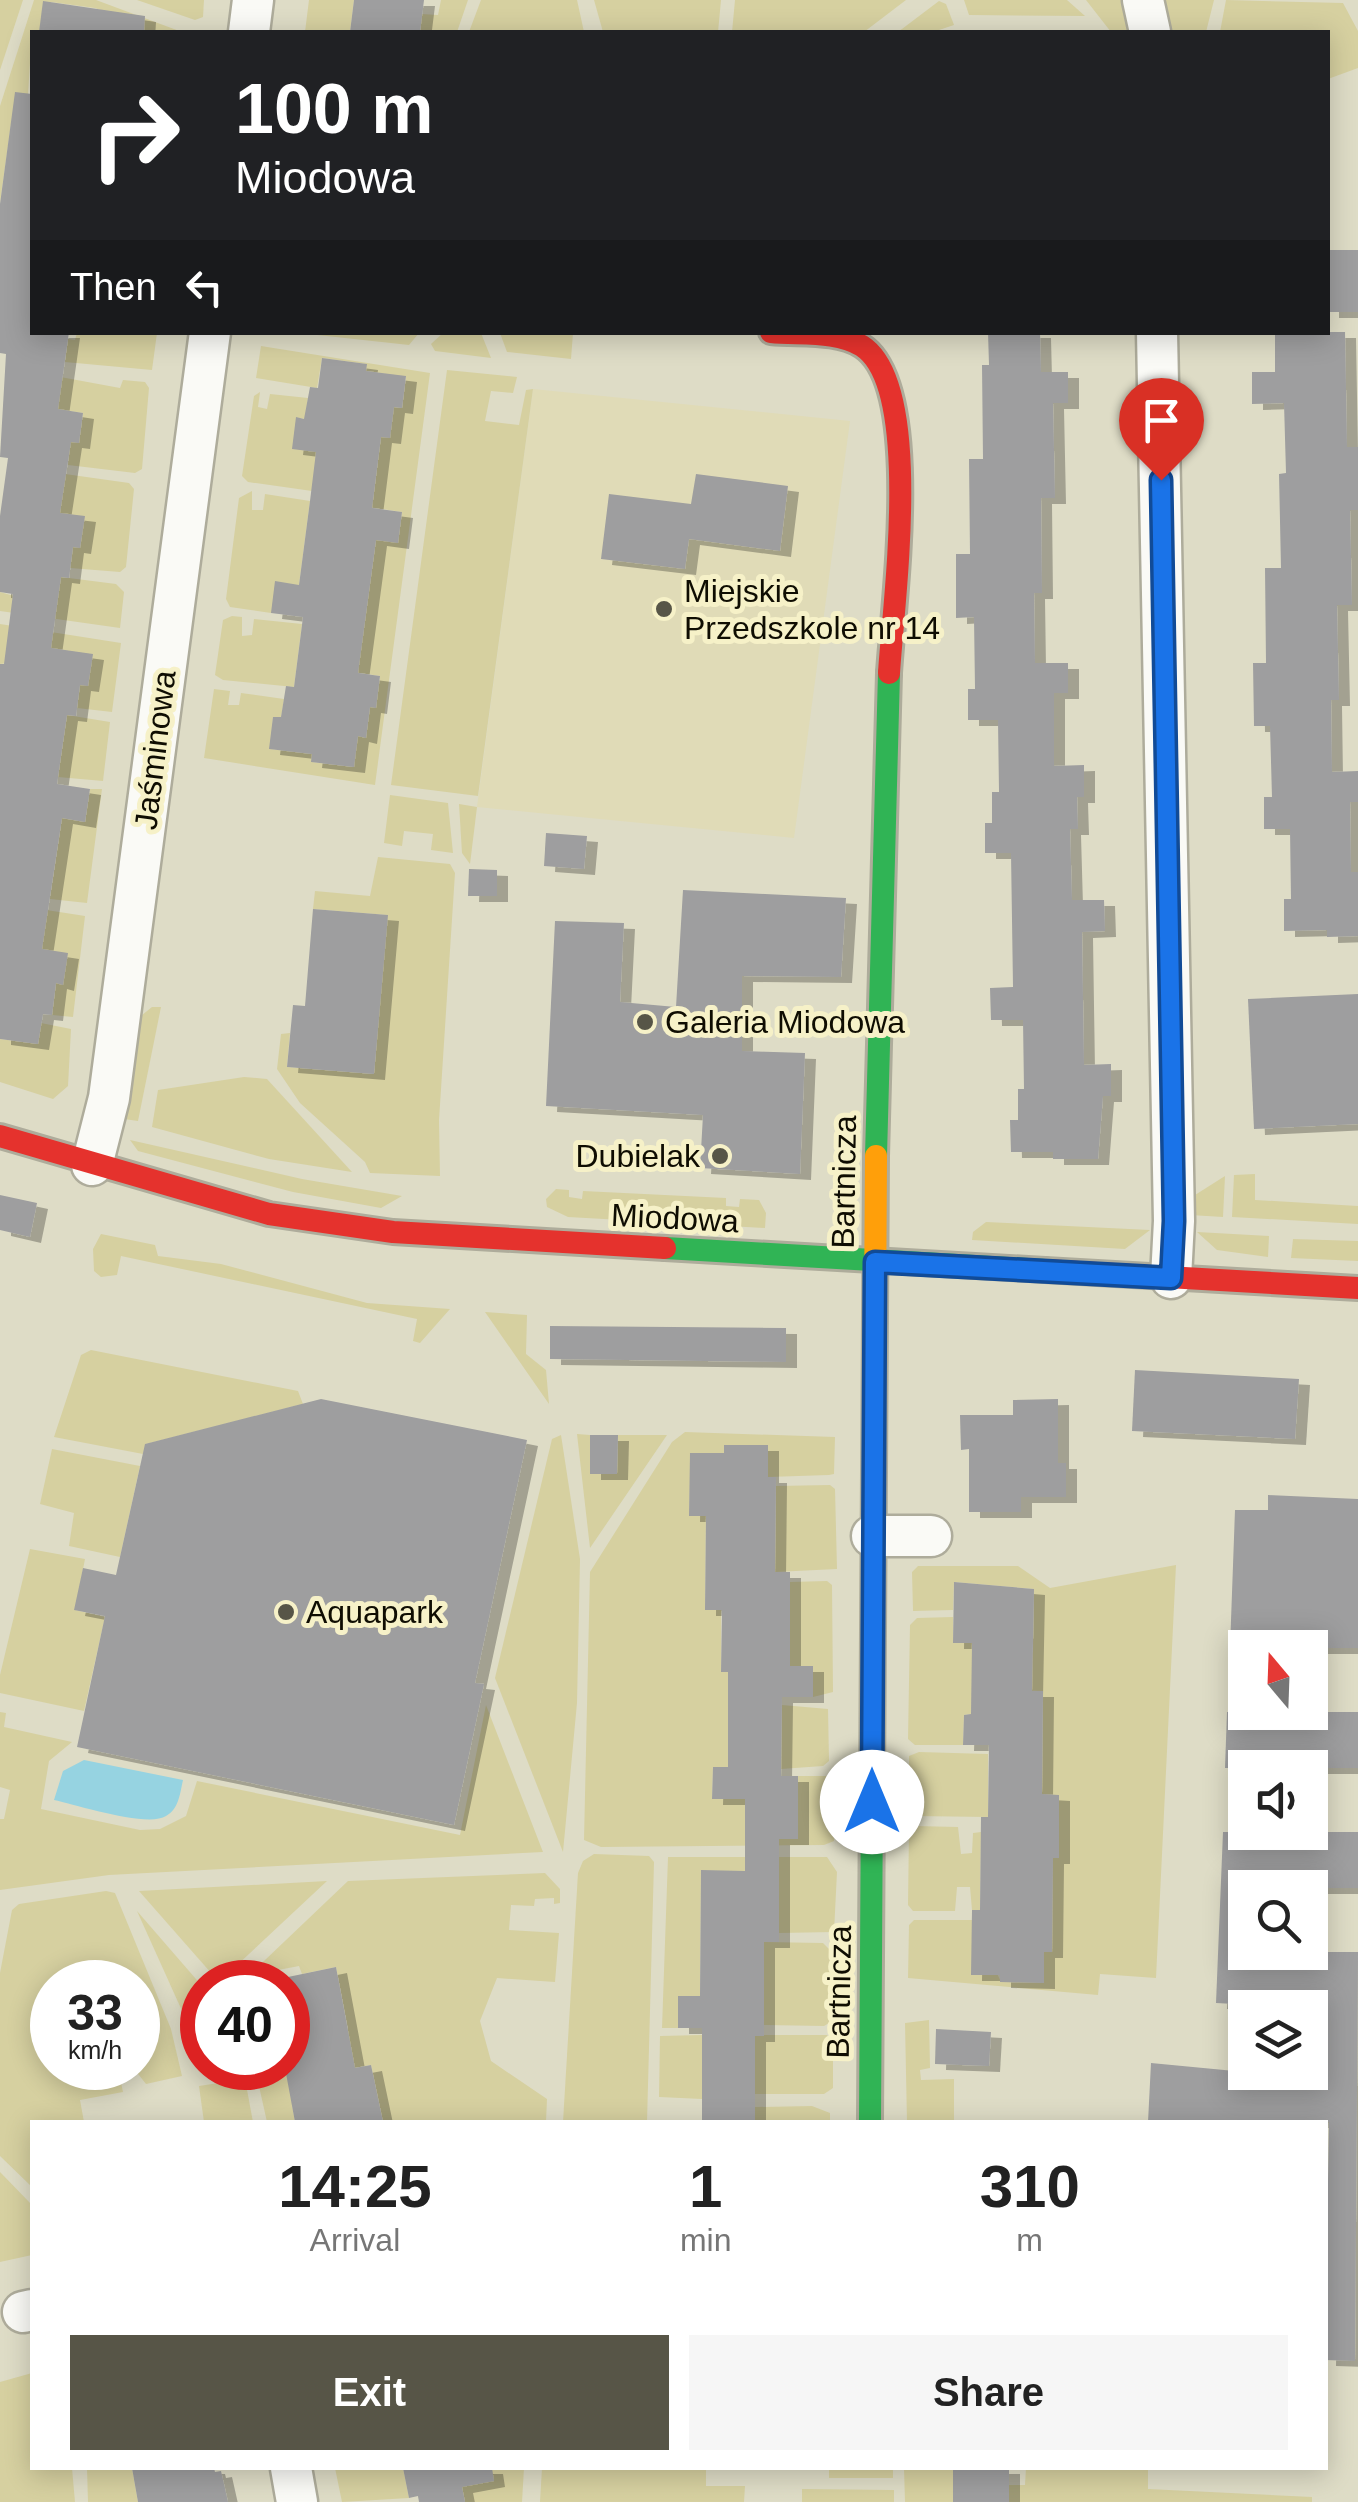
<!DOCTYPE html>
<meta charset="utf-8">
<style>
:root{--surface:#fff;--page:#f6f6f6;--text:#222;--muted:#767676;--accent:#575547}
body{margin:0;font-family:Helvetica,sans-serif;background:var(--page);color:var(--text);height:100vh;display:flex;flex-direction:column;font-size:38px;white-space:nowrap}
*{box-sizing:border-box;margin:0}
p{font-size:32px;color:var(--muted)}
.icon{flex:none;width:55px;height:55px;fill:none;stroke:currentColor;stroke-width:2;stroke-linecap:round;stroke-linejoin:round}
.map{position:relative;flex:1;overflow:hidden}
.details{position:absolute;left:30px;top:2120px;width:1298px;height:350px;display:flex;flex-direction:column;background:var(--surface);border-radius:0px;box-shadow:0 5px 25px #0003}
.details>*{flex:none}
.top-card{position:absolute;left:30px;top:30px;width:1300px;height:305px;border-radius:0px;box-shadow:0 5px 25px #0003;background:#202124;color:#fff;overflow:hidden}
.needle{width:65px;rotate:341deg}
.fabs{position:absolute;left:1228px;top:1630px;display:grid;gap:20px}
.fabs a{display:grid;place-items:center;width:100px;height:100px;border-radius:0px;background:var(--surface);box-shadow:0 5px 25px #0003;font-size:50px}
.speed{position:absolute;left:30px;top:1960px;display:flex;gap:20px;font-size:50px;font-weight:700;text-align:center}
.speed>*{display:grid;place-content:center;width:130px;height:130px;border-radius:50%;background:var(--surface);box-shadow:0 5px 25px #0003;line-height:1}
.speed small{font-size:25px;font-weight:400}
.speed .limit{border:15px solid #d22;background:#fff;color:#111}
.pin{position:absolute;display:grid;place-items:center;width:85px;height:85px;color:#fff;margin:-102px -42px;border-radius:50% 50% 50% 0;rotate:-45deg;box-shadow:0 0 10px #0007}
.pin .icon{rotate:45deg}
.me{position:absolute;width:110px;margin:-55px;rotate:0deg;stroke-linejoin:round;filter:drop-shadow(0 0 8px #0008)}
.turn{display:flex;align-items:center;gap:35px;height:210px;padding:0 40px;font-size:45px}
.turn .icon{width:130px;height:130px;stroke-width:2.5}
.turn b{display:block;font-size:70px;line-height:85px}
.then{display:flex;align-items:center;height:95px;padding:0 40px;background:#0003;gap:20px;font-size:38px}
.eta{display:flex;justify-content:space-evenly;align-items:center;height:170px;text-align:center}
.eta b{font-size:60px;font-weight:600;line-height:70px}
.cta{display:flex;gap:20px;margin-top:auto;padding:20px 40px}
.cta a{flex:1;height:115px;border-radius:0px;background:var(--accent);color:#fff;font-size:40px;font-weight:600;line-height:115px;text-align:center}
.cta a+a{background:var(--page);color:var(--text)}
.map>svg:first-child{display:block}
.built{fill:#e0dbb7}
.green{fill:#d6d0a0;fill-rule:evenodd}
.water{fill:#96d3e1}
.building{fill:#9e9e9f;filter:url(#shadow)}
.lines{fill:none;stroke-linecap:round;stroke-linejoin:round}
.street-casing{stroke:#aeac9b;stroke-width:45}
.fast-casing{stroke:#aeac9b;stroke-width:28}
.slow-casing{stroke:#aeac9b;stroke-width:28}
.jam-casing{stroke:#aeac9b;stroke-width:28}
.street{stroke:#fafaf6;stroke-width:40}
.fast{stroke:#30b455;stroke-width:22}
.slow{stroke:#ff9f0a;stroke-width:22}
.jam{stroke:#e5322d;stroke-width:22}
.route-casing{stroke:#114b97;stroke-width:25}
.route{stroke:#1a73e8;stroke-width:18}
.poi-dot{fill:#575547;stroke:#f6f1c8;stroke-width:4}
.labels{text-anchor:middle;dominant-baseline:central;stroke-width:10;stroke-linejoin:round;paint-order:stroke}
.poi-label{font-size:32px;fill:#0f0d02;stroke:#f6f1c8;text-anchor:start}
.street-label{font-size:32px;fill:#0f0d02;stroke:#f6f1c8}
</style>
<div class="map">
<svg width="1358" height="2502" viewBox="0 0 1358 2502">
<defs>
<filter id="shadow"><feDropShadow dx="11" dy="6" stdDeviation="0" flood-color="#0004"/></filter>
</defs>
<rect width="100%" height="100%" fill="#dedcc6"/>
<polygon class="built" points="533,389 850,421 794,838 477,807"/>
<g class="green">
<polygon points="0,0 23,0 0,70"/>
<polygon points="34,0 96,0 182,32 134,32 136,22 95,8 51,2 47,32 32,32 26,126 11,124 0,203 0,106"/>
<polygon points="137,0 204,0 203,17 195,20"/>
<polygon points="309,0 354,0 350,32 305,32"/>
<polygon points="441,0 468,0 457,32 420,32 422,14 438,15"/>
<polygon points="481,0 577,0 584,32 469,32"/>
<polygon points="594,0 721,0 718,32 603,32"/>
<polygon points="735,0 906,0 864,32 732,32"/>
<polygon points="964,0 1067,0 1085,16 969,15"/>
<polygon points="1086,0 1124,0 1133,32 1111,32"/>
<polygon points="1160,0 1214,0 1206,32 1165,32"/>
<polygon points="1226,0 1343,3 1358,31 1358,68 1328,79 1328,32 1220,32"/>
<polygon points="939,1 946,4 954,25 933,32 898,32"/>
<polygon points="77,333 157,333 152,370 65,362 68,339 75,340"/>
<polygon points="419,333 409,345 299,333 419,332"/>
<polygon points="443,333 481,333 491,358 435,351 431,344"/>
<polygon points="500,333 573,333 571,359 507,352"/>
<polygon points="261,346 430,373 375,785 204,758 214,689 230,691 228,705 239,705 241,693 284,699 281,718 273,717 271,749 312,754 312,762 353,767 358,736 366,737 370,707 376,707 380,676 341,670 363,634 376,540 398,542 402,512 362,506 373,500 381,437 394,407 402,408 406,377 366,371 366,364 322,358 317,388 256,378"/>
<polygon points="447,370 517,377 513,393 491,391 485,421 519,425 526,390 533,389 478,796 391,785"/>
<polygon points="55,376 120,388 123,380 145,382 149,388 142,469 135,473 68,465 70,442 79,442 83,413 41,407"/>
<polygon points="260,392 258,407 267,409 270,394 308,398 305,419 297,418 335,454 319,492 248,482 242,476 254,396"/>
<polygon points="58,473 129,483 134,489 126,567 120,572 70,568 73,547 80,547 84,517 44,511"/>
<polygon points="252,491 252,510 263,510 265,494 310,501 299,585 271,613 230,607 226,599 239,498"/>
<polygon points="61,577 116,584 124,592 120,628 0,611 0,592 56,608"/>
<polygon points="232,616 242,617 242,636 252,635 254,619 302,624 294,687 223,680 215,675 223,620"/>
<polygon points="0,624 121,643 112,712 77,708 80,685 88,685 92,654 0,664"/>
<polygon points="67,715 110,722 103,781 58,777"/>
<polygon points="90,789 102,789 87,903 50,899 62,818 85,822"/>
<polygon points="390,795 448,803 453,853 431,850 433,834 404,831 402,846 384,843"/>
<polygon points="459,804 477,807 470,864 462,853"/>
<polygon points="378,857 450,864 455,873 439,1120 440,1176 370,1173 365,1162 300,1103 277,1069 281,1034 290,1033 287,1067 374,1074 387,915 313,909 315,891 370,896"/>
<polygon points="40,909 85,916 73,1017 52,1015 56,983 62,984 26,947"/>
<polygon points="152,1007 161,1007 138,1121 124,1119 136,1020"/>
<polygon points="41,1023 71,1029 68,1086 53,1099 0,1082 0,1039 38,1044"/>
<polygon points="244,1077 267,1079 352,1172 269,1159 152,1127 158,1090"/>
<polygon points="130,1140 302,1179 402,1196 381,1208 293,1192 138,1151"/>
<polygon points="1255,1174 1255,1200 1358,1206 1358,1224 1232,1217 1234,1175"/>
<polygon points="1225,1176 1223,1217 1190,1215 1195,1195"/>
<polygon points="556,1189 569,1190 569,1197 582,1199 583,1191 726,1198 726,1206 739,1207 740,1199 759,1200 766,1213 765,1228 568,1217 547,1207 546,1199"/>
<polygon points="986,1222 1150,1230 1125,1249 972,1240 973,1232"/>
<polygon points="1197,1232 1269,1236 1268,1257 1217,1250"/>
<polygon points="101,1234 155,1245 158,1256 221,1264 367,1303 450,1309 420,1343 413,1341 417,1319 121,1256 117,1275 101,1277 94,1271 93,1249"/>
<polygon points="1293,1239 1358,1241 1358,1261 1291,1258"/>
<polygon points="485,1312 527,1315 526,1354 546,1370 549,1404"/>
<polygon points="91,1350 298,1391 303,1404 146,1444 143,1454 54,1437 81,1355"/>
<polygon points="685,1432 835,1437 834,1474 829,1475 768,1477 768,1445 725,1445 724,1453 691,1453 689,1515 706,1516 705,1610 721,1610 721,1671 728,1672 728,1767 713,1767 712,1798 755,1799 798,1838 798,1776 831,1776 834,1841 824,1845 601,1847 584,1840 590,1572 672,1442"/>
<polygon points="577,1434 590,1435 591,1474 617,1474 618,1435 667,1435 590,1548"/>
<polygon points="561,1435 580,1559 577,1703 563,1852 495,1678 552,1439"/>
<polygon points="52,1449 140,1466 120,1557 69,1546 74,1513 40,1504"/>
<polygon points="830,1485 835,1489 837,1569 775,1572 776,1486"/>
<polygon points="30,1549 85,1559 75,1610 105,1617 84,1711 0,1693 0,1675"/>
<polygon points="1176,1565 1156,1978 1100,1974 1098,1995 908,1978 909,1925 914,1920 972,1920 1001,1982 1043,1982 1033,1794 1042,1785 1043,1691 1016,1690 1033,1651 1034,1589 954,1582 953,1610 913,1611 912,1572 918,1566 1018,1566 1050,1588"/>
<polygon points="827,1581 832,1585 833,1692 813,1697 813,1667 790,1666 790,1582"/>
<polygon points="953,1617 953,1643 980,1643 971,1714 964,1715 963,1745 915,1745 908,1739 910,1625 917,1618"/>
<polygon points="486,1705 543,1852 109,1875 0,1890 0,1819 4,1819 10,1790 0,1787 0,1712 6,1713 4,1727 72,1742 49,1761 41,1809 140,1830 160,1829 186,1816 197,1781 460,1835"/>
<polygon points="782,1705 828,1709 829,1761 823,1766 781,1769"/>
<polygon points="919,1752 988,1754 988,1817 913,1816 909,1811 909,1756"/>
<polygon points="915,1826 958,1827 961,1854 972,1853 973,1833 981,1832 980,1910 972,1910 970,1887 957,1887 955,1911 913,1911 908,1905 909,1830"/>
<polygon points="594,1854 649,1856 654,1862 647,2122 563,2122 578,1873 583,1861"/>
<polygon points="668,1857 827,1857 837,1872 834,1932 779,1933 744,1871 701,1871 700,1996 678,1996 678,2028 662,2028"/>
<polygon points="545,1873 560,1889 560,1903 554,1904 554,1898 535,1899 534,1906 511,1905 509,1930 559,1933 555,1982 497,1978 480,2021 491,2061 547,2099 546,2122 383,2122 371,2065 337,2071 348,2028 336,1967 302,1974 299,1966 257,1974 258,1982 242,1982 348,1881"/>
<polygon points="327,1881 219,1982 139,1891"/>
<path d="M 106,1891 L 115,1893 L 171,2029 L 182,2076 L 146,2084 L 135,2070 L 119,2073 L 123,2092 L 80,2100 L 84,2122 L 32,2122 L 32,2187 L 0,2156 L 0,1973 L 12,1910 L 19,1904 ZM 138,1982 L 138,2068 L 52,2068 L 52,1982 Z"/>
<polygon points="137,1911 202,1986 202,1997 183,2013"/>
<polygon points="764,1942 823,1943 833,1953 834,2020 824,2026 764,2025"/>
<polygon points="929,2020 930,2068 920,2070 921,2080 954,2079 954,2122 907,2122 905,2023"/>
<polygon points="702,2035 702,2099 659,2097 660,2036"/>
<polygon points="755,2035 827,2035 833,2044 833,2088 824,2094 755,2094"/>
<polygon points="255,2068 288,2068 300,2103 292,2105 295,2122 267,2122"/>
<polygon points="245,2079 253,2122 204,2122 199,2086"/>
<polygon points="812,2106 830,2113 830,2122 755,2122 755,2107"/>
<polygon points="0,2172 32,2205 32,2255 0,2262"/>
<polygon points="32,2373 32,2468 72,2468 75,2502 0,2502 0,2382"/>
<polygon points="87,2468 132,2468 138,2502 88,2502"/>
<polygon points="335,2468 403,2468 409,2498 342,2502"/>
<polygon points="458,2468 524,2468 522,2502 465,2502"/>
<polygon points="542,2468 706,2468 706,2486 745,2486 744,2502 540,2502"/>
<rect x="829" y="2468" width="64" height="10"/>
<polygon points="904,2468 953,2468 953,2502 905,2502"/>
<polygon points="1026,2468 1148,2468 1148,2489 1312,2497 1312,2502 1009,2502 1009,2485 1025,2485"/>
<polygon points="802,2489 894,2490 894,2502 802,2502"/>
</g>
<path class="water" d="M 84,1760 L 183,1780 C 180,1793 179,1809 166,1816 C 148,1828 77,1805 54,1800 L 63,1771 Z"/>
<g class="building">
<polygon points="354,0 424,0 420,32 350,32"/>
<polygon points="43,1 145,16 144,32 39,32"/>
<polygon points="15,92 32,94 32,332 69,332 58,409 83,413 79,443 71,442 60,513 85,516 80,548 73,547 69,578 61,577 51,648 93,654 88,686 80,685 76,716 67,715 57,784 90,789 85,822 62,818 42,949 68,953 63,985 56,983 52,1015 43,1014 38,1044 0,1039 0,664 4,664 13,594 0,592 0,516 8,458 0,457 6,354 0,353 0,204"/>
<rect x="1328" y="250" width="30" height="62"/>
<polygon points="988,332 1040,332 1041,372 1068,372 1068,403 1053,403 1055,498 1041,498 1042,593 1034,593 1035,663 1068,663 1068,693 1054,693 1054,766 1084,765 1084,797 1077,797 1078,829 1070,829 1072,900 1104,900 1105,931 1082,932 1084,1065 1111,1064 1111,1096 1103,1096 1098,1159 1053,1159 1053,1152 1011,1152 1010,1120 1018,1120 1018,1089 1024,1089 1023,1020 991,1020 990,988 1013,987 1011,853 985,853 985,823 992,823 992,792 999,792 998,720 968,720 968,689 975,689 974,617 956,618 956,554 970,554 969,459 983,459 982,365 989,365"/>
<polygon points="1275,332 1345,332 1347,447 1358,447 1358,510 1350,510 1352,605 1337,605 1339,700 1331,700 1332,772 1358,771 1358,802 1350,802 1351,872 1358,872 1358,936 1327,937 1327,930 1284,931 1284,899 1291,899 1290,829 1264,829 1264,797 1272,797 1270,726 1254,726 1253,663 1266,663 1265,568 1281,568 1279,474 1286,473 1284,403 1252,404 1252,372 1275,372"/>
<polygon points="322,358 367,364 366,371 406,376 402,408 394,407 390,438 381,437 372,508 402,512 398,543 376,540 358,673 380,676 376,708 370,707 366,738 358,736 354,767 311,762 312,754 269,749 273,717 281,717 286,686 294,687 303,617 271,613 275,581 299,585 310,501 316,452 292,449 296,417 304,419 310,387 318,388"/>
<polygon points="696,474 788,486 780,551 689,539 685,569 601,559 609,494 691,504"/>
<polygon points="546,833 587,836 584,869 544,866"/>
<polygon points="469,869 497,870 497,896 468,896"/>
<polygon points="683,890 846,898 841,977 742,976 742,1051 805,1053 800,1174 700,1168 703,1115 546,1106 555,921 624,923 620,1002 676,1007"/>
<polygon points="313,909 388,915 374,1074 287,1067 293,1005 305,1006"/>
<polygon points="1358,994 1358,1124 1254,1129 1248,999"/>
<polygon points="0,1195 37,1203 30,1237 0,1230"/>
<polygon points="550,1326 786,1328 786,1362 550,1359"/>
<polygon points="1135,1370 1299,1379 1295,1439 1132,1431"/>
<polygon points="321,1399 527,1440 475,1683 484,1684 454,1825 77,1747 105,1616 74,1610 83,1568 116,1575 145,1444"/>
<polygon points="1058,1399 1058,1463 1066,1463 1066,1497 1021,1497 1021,1512 969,1512 969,1449 961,1450 960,1415 1013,1415 1013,1400"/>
<polygon points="590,1435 618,1435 617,1474 590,1474"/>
<polygon points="724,1445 768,1445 768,1477 776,1477 775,1572 790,1572 790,1666 813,1666 813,1697 782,1697 781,1776 798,1776 798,1839 779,1839 779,1942 764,1942 764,2036 755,2036 755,2122 702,2122 702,2028 678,2028 678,1996 700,1996 701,1870 745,1871 745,1799 712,1799 713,1767 728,1767 728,1672 721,1672 722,1610 705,1610 706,1516 689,1516 690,1453 724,1453"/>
<polygon points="1268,1495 1358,1499 1358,1648 1230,1648 1235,1510 1268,1510"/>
<polygon points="954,1582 1034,1589 1032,1691 1043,1691 1042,1794 1059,1795 1059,1858 1053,1858 1052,1952 1044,1952 1044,1983 1000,1982 1000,1975 971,1975 972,1910 980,1910 981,1817 988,1817 989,1745 963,1745 964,1715 971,1714 972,1643 953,1643"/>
<polygon points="1227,1712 1358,1712 1358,1768 1225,1768"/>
<polygon points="1223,1832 1358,1832 1358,1888 1245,1888 1245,1952 1358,1952 1355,2361 1325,2360 1329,2122 1148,2122 1151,2063 1245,2072 1310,2072 1310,2008 1216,2003"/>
<polygon points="336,1967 355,2068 371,2065 383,2122 295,2122 285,2068 288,1977"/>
<polygon points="936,2029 991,2032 989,2066 935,2064"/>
<polygon points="132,2468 214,2468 215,2472 221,2471 228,2502 138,2502"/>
<polygon points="403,2468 492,2468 494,2481 462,2487 465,2502 419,2502 418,2496 409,2498"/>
<rect x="953" y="2468" width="56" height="34"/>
</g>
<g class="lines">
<g class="street-casing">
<g id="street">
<polyline points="1143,0 1150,32"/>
<polyline points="249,32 253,0"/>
<polyline points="1157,332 1174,1221 1171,1278"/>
<polyline points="92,1165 109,1098 210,332"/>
<polyline points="872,1536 931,1536"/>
<polyline points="23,2312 32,2310"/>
<polyline points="291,2468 297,2502"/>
</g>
</g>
<g class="fast-casing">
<g id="fast">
<polyline points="876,1156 889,673"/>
<polyline points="665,1248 1045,1270"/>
<polyline points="870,2122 872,1790"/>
</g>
</g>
<g class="slow-casing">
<polyline id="slow" points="872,1790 876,1156"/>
</g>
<g class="jam-casing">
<g id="jam">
<path d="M 771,332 C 799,335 837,330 862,346 C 924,386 893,604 889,673"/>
<polyline points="0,1136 269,1214 393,1232 665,1248"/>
<polyline points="1045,1270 1358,1288"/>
</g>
</g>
<use href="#street" class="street"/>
<use href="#fast" class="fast"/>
<use href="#slow" class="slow"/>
<use href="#jam" class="jam"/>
</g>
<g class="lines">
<g class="route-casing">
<polyline id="route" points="872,1802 875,1262 1171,1278 1174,1221 1161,480"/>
</g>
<use href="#route" class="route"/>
</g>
<g class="poi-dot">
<circle cx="664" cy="609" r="10"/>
<circle cx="645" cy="1022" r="10"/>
<circle cx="720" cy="1156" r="10"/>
<circle cx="286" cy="1612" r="10"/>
</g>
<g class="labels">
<g class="poi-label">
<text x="684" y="591">Miejskie<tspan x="684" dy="37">Przedszkole nr 14</tspan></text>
<text x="665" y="1022">Galeria Miodowa</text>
<text x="700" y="1156" text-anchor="end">Dubielak</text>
<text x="306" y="1612">Aquapark</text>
</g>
<g class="street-label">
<text transform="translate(155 750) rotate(-83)">Jaśminowa</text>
<text transform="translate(844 1182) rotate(-89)">Bartnicza</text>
<text transform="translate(675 1218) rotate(3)">Miodowa</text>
<text transform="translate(839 1992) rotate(-89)">Bartnicza</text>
</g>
</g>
</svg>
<div class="fabs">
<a><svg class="needle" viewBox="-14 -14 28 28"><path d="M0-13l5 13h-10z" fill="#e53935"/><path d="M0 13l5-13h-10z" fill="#767676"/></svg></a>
<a><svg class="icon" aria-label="sound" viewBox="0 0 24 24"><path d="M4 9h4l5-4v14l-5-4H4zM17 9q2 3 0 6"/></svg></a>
<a><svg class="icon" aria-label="search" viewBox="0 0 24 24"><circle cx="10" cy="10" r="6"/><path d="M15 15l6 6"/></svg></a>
<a><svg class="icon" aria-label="layers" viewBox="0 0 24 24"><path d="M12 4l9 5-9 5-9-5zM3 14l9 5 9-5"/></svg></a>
</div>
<div class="speed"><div>33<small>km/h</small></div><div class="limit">40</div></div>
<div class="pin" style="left:1161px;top:480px;background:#d93025"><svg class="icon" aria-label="arrive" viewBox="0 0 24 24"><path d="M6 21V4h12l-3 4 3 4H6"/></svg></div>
<svg class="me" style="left:872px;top:1802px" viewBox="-20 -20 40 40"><circle r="19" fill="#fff"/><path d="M0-13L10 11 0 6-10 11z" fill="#1a73e8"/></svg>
<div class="top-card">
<div class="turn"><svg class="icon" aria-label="right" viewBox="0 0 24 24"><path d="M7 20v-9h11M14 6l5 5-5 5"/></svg><div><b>100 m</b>Miodowa</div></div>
<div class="then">Then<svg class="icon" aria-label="left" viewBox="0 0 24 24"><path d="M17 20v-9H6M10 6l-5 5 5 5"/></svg></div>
</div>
<section class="details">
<div class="eta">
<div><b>14:25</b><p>Arrival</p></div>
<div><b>1</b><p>min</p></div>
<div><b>310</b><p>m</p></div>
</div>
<div class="cta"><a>Exit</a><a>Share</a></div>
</section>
</div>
